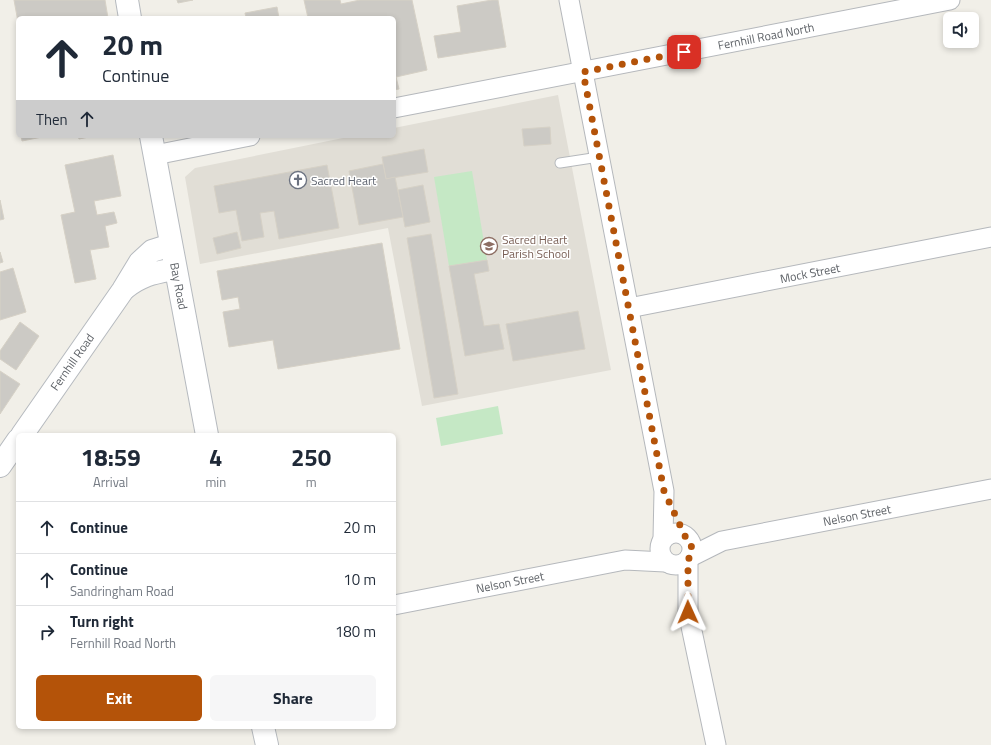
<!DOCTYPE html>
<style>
:root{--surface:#fff;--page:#f6f6f7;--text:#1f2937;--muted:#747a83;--line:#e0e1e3;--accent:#b45309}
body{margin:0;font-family:"Titillium Web",sans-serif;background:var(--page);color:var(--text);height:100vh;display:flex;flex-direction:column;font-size:15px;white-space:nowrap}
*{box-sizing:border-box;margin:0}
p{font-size:13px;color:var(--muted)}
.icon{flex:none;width:22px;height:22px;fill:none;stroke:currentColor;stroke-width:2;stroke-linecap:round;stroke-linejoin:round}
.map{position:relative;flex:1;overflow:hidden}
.side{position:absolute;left:16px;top:433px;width:380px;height:296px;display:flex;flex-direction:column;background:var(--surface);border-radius:6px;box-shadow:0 2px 6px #0003}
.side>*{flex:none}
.guide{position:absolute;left:16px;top:16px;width:380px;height:122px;border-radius:6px;box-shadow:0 2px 6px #0003;background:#fff;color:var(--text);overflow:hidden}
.buttons{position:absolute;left:943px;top:12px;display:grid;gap:8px}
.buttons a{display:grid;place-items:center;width:36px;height:36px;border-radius:6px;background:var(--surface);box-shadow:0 2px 6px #0003;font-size:20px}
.pin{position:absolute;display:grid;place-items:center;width:34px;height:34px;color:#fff;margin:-17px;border-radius:8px;box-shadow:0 2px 6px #0006}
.me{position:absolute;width:44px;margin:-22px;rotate:359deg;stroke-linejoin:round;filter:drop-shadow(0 0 3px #0008)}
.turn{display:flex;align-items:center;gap:14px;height:84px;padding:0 20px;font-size:18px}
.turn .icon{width:52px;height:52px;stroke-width:2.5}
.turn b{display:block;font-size:28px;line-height:34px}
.then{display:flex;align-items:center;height:38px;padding:0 20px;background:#0003;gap:8px;font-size:15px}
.eta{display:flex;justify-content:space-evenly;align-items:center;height:68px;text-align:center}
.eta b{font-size:24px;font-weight:700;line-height:28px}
.button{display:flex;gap:8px;margin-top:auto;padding:8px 20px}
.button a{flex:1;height:46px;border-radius:6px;background:var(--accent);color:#fff;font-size:16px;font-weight:700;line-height:46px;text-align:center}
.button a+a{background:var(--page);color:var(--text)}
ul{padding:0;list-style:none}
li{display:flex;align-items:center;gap:12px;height:52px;padding:0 20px;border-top:1px solid var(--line)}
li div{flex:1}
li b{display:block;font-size:15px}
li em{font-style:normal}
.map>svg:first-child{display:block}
.education{fill:#e1ded6}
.green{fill:#c5e8c5}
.building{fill:#cccac5;stroke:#d6d1c6}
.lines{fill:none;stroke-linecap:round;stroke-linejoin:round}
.lane-casing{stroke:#b5b8bc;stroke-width:11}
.street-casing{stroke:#b5b8bc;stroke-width:21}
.secondary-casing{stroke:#b6babf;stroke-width:24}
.lane{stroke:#fff;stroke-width:9}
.street{stroke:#fff;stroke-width:19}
.secondary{stroke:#fff;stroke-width:22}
.route{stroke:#b45309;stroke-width:7;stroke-dasharray:0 12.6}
.labels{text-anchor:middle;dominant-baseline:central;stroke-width:3;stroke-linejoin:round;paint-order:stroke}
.street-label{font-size:12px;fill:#5f6368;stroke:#fff}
.worship-label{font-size:12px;fill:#5b616d;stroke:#fff;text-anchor:start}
.education-label{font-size:12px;fill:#785e54;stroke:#fff;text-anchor:start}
</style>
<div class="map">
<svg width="991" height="745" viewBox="0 0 991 745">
<rect width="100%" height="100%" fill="#f1efe8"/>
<polygon class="education" points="558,95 611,370 422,406 388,228 200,264 185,177 195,168 353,136 394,136 394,128"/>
<g class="green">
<polygon points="472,171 487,260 449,266 434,177"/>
<polygon points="498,406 503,434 441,446 436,418"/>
</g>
<g class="building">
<polygon points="14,0 105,0 108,18 18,18 18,22"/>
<polygon points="177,0 193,0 178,3"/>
<polygon points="304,0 340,0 341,4 360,0 412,0 427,70 396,77 399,89 394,90 394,18 308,18"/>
<polygon points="492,0 498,0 506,47 438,58 434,36 461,32 457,6"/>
<polygon points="277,7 279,18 246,18 245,13"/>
<polygon points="550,127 551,144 524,146 522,129"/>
<polygon points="21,136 47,136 22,141"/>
<polygon points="78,136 94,136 79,139"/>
<polygon points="424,149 428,172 386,179 382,157"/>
<polygon points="113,155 121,196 94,201 97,215 114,212 117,223 105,226 109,247 90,250 96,279 75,283 61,215 75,212 65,165"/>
<polygon points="383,164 386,179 395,177 403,217 359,225 349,171"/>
<polygon points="327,165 339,228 279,239 274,211 260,213 264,237 242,241 236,210 219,213 214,186"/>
<polygon points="423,185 430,222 405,227 398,190"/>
<polygon points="0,200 4,219 0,220"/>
<polygon points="237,232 241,248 217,254 213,238"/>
<polygon points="431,234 458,394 434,398 407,238"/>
<polygon points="382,243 400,349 278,369 273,340 229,347 223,312 240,309 238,297 222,300 217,271"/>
<polygon points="0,252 3,262 0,263"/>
<polygon points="487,260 489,271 474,274 484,326 499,324 504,349 465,356 449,266"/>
<polygon points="13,268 26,312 0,320 0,272"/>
<polygon points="578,311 585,349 513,361 506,324"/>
<polygon points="20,322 39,336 16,370 0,359 0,351"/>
<polygon points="0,371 20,384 0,414"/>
</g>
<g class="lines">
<g class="lane-casing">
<polyline id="lane" points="560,163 599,157"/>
</g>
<g class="street-casing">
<g id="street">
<polyline points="569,0 664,491 663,539"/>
<polyline points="394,108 950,0"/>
<polyline points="155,155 250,136"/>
<polyline points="629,308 991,237"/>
<circle cx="676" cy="549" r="16"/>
<polyline points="690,557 722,541 991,489"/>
<polyline points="688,560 688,612 716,745"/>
<polyline points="394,605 625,560 665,562"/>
</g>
</g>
<g class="secondary-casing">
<g id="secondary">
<polyline points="127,0 130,18"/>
<polyline points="151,136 207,435"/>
<path d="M 125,288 C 143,274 154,273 175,269"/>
<polyline points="22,435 123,290 140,262 152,251 171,245"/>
<polyline points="0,466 18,440"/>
<polyline points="263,727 267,745"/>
</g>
</g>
<use href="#lane" class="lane"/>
<use href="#street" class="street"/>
<use href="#secondary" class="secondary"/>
</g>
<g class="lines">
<polyline class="route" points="684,52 583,72 664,491 685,536 691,543 692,553 688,560 688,612"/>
</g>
<defs>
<g id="church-ring" transform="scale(0.9)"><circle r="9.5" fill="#fff" stroke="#6b7280" stroke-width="1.5"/><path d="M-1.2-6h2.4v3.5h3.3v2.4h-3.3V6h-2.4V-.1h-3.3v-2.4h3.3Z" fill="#6b7280"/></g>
<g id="school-ring" transform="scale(0.9)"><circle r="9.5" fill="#fff" stroke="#8d6e63" stroke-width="1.5"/><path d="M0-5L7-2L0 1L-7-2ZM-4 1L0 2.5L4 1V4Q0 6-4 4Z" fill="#8d6e63"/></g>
</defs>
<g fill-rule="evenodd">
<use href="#church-ring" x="298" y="180"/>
<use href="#school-ring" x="489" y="246"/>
</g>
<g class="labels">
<g class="street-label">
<text transform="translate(766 36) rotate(-11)">Fernhill Road North</text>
<text transform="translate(810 273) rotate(-11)">Mock Street</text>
<text transform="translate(179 286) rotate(79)">Bay Road</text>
<text transform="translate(72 362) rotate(-55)">Fernhill Road</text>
<text transform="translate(857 515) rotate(-11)">Nelson Street</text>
<text transform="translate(510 582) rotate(-11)">Nelson Street</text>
</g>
<g class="worship-label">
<text x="311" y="180">Sacred Heart</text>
</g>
<g class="education-label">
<text x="502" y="239">Sacred Heart<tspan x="502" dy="14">Parish School</tspan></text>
</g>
</g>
</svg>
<div class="buttons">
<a><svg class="icon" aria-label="sound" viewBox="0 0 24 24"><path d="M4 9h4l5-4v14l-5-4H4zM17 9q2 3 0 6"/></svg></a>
</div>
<div class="pin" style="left:684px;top:52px;background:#d93025"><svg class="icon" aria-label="arrive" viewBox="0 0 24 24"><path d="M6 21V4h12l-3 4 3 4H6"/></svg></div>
<svg class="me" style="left:688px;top:612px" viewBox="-20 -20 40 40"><path d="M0-17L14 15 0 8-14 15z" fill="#b45309" stroke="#fff" stroke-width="4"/></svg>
<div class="guide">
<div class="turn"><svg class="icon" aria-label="ahead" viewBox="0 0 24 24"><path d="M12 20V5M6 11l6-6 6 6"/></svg><div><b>20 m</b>Continue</div></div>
<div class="then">Then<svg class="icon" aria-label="ahead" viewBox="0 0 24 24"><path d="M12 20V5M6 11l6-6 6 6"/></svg></div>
</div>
<section class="side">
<div class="eta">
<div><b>18:59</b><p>Arrival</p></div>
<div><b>4</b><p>min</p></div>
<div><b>250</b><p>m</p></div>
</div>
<ul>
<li><svg class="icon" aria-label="ahead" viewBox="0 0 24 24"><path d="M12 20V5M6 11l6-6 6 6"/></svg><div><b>Continue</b></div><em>20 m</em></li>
<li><svg class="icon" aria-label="ahead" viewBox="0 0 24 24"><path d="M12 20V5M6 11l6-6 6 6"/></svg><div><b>Continue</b><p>Sandringham Road</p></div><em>10 m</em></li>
<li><svg class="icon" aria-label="right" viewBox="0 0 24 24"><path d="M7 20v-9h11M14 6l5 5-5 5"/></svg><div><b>Turn right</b><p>Fernhill Road North</p></div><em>180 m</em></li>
</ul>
<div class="button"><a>Exit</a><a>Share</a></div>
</section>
</div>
